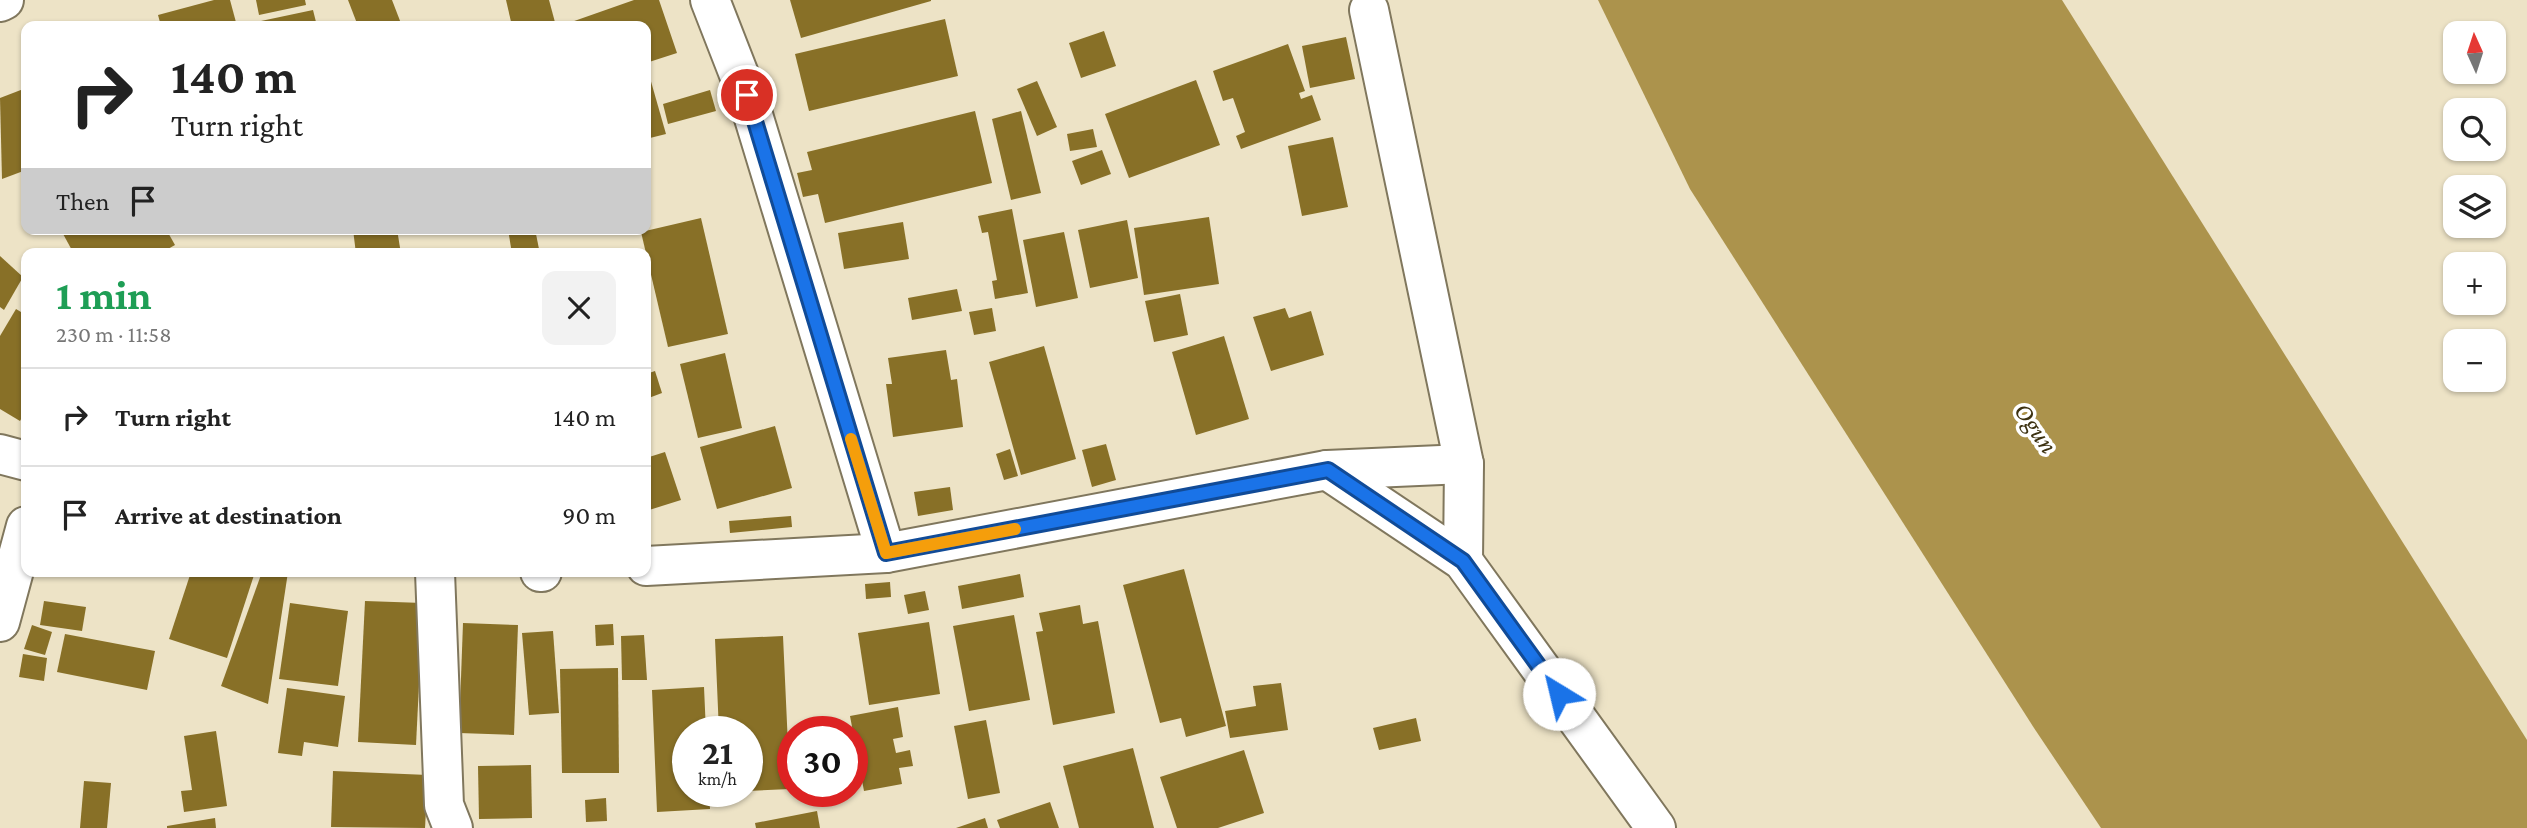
<!DOCTYPE html>
<meta charset="utf-8">
<style>
:root{--surface:#fff;--page:#f2f2f2;--text:#222;--muted:#767676;--line:#e0e0e0}
body{margin:0;font-family:"Crimson Pro",serif;background:var(--page);color:var(--text);height:100vh;display:flex;flex-direction:column;font-size:26px;white-space:nowrap}
*{box-sizing:border-box;margin:0}
p{font-size:23px;color:var(--muted)}
.icon{flex:none;width:38px;height:38px;fill:none;stroke:currentColor;stroke-width:2;stroke-linecap:round;stroke-linejoin:round}
.map{position:relative;flex:1;overflow:hidden}
.details{position:absolute;left:21px;top:248px;width:630px;height:329px;display:flex;flex-direction:column;background:var(--surface);border-radius:14px;box-shadow:0 2px 5px #0004}
.details>*{flex:none}
.banner{position:absolute;left:21px;top:21px;width:630px;height:214px;border-radius:14px;box-shadow:0 2px 5px #0004;background:#fff;color:var(--text);overflow:hidden}
.needle{width:46px;rotate:357deg}
.tools{position:absolute;left:2443px;top:21px;display:grid;gap:14px}
.tools a{display:grid;place-items:center;width:63px;height:63px;border-radius:14px;background:var(--surface);box-shadow:0 2px 5px #0004;font-size:35px}
.speed{position:absolute;left:672px;top:716px;display:flex;gap:14px;font-size:35px;font-weight:700;text-align:center}
.speed>*{display:grid;place-content:center;width:91px;height:91px;border-radius:50%;background:var(--surface);box-shadow:0 2px 5px #0004;line-height:1}
.speed small{font-size:18px;font-weight:400}
.speed .limit{border:10px solid #d22;background:#fff;color:#111}
.pin{position:absolute;display:grid;place-items:center;width:60px;height:60px;color:#fff;margin:-30px;border:4px solid #fff;border-radius:50%;box-shadow:0 2px 7px #0007}
.me{position:absolute;width:77px;margin:-38px;rotate:324deg;stroke-linejoin:round;filter:drop-shadow(0 0 5px #0008)}
.turn{display:flex;align-items:center;gap:24px;height:147px;padding:0 35px;font-size:32px}
.turn .icon{width:91px;height:91px;stroke-width:2.5}
.turn b{display:block;font-size:49px;line-height:60px}
.then{display:flex;align-items:center;height:66px;padding:0 35px;background:#0003;gap:14px;font-size:26px}
.round{display:grid;place-items:center;flex:none;width:74px;height:74px;border-radius:14px;background:var(--page)}
.headline{display:flex;align-items:center;justify-content:space-between;height:119px;padding:0 35px}
h1{font-size:42px;font-weight:700;line-height:52px;color:#1e9e55}
ul{padding:0;list-style:none}
li{display:flex;align-items:center;gap:21px;height:98px;padding:0 35px;border-top:2px solid var(--line)}
li div{flex:1}
li b{display:block;font-size:26px}
li em{font-style:normal}
.map>svg:first-child{display:block}
.water{fill:#ac934c}
.building{fill:#887027}
.lines{fill:none;stroke-linecap:round;stroke-linejoin:round}
.minor-casing{stroke:#80775d;stroke-width:42}
.minor{stroke:#fff;stroke-width:38}
.route-casing{stroke:#114b97;stroke-width:18}
.route{stroke:#1a73e8;stroke-width:12}
.slow{stroke:#f59e0b;stroke-width:12}
.labels{text-anchor:middle;dominant-baseline:central;stroke-width:7;stroke-linejoin:round;paint-order:stroke}
.water-label{font-size:26px;font-style:italic;fill:#3c3111;stroke:#fff}
</style>
<div class="map">
<svg width="2527" height="828" viewBox="0 0 2527 828">
<rect width="100%" height="100%" fill="#ede3c6"/>
<polygon class="water" points="1598,0 2062,0 2527,740 2527,828 2101,828 2034,728 1690,189"/>
<g class="building">
<polygon points="214,0 230,0 237,26 161,26 158,15"/>
<polygon points="256,0 305,0 306,5 259,15"/>
<polygon points="348,0 392,0 402,26 358,26"/>
<polygon points="506,0 549,0 556,26 512,26"/>
<polygon points="634,0 659,0 677,53 646,63 646,26 560,26"/>
<polygon points="790,0 931,0 931,1 801,38"/>
<polygon points="313,10 317,26 262,26 261,21"/>
<polygon points="945,19 958,76 809,111 795,54"/>
<polygon points="1104,31 1116,66 1081,78 1069,43"/>
<polygon points="1346,37 1355,79 1310,88 1302,46"/>
<polygon points="1288,44 1305,91 1299,93 1301,99 1312,95 1321,120 1241,149 1236,136 1245,132 1233,98 1223,101 1213,71"/>
<polygon points="650,78 666,134 646,139 646,79"/>
<polygon points="1196,80 1220,145 1129,178 1105,114"/>
<polygon points="1037,81 1057,127 1037,136 1017,89"/>
<polygon points="26,88 26,170 2,179 0,98"/>
<polygon points="710,90 716,111 668,124 663,104"/>
<polygon points="975,111 992,183 825,223 818,194 803,197 797,173 812,170 807,152"/>
<polygon points="1021,111 1041,193 1011,200 992,119"/>
<polygon points="1093,129 1097,147 1070,151 1067,134"/>
<polygon points="1333,137 1348,207 1302,216 1288,146"/>
<polygon points="1102,150 1111,174 1081,185 1072,161"/>
<polygon points="1012,209 1028,293 995,299 992,281 997,280 988,232 982,233 978,216"/>
<polygon points="1209,217 1219,284 1144,295 1134,228"/>
<polygon points="701,218 728,334 668,347 641,232"/>
<polygon points="1127,220 1138,278 1090,288 1078,230"/>
<polygon points="903,222 909,259 844,269 838,233"/>
<polygon points="66,229 166,229 175,245 159,254 74,254 62,232"/>
<polygon points="353,229 397,229 401,254 356,254"/>
<polygon points="508,229 535,229 540,254 512,254"/>
<polygon points="1064,232 1078,298 1036,307 1023,240"/>
<polygon points="0,256 23,277 4,310 0,307"/>
<polygon points="957,289 962,311 912,320 908,298"/>
<polygon points="1180,294 1188,335 1154,342 1145,301"/>
<polygon points="992,308 996,331 974,335 969,312"/>
<polygon points="1285,308 1289,318 1311,311 1324,355 1271,371 1253,317"/>
<polygon points="16,309 26,315 26,410 20,421 0,409 0,336"/>
<polygon points="1224,336 1249,419 1196,435 1172,352"/>
<polygon points="1044,346 1076,459 1021,475 989,362"/>
<polygon points="946,350 951,380 957,379 963,427 893,437 886,384 892,384 888,358"/>
<polygon points="725,353 742,428 698,438 680,364"/>
<polygon points="655,371 662,393 646,399 646,374"/>
<polygon points="775,426 792,488 717,509 700,447"/>
<polygon points="1106,444 1116,480 1092,487 1082,450"/>
<polygon points="1010,449 1018,476 1004,480 996,454"/>
<polygon points="665,452 681,500 646,511 646,458"/>
<polygon points="950,487 953,510 918,516 914,492"/>
<polygon points="791,516 792,527 730,533 729,521"/>
<polygon points="1184,569 1226,726 1186,737 1181,718 1160,723 1123,585"/>
<polygon points="191,572 255,572 227,658 169,639"/>
<polygon points="262,572 288,572 268,704 221,686"/>
<polygon points="1020,574 1024,597 962,609 958,586"/>
<polygon points="890,582 891,597 866,599 865,584"/>
<polygon points="925,591 929,610 908,614 904,595"/>
<polygon points="44,601 86,607 82,631 40,625"/>
<polygon points="365,601 423,603 416,745 358,742"/>
<polygon points="290,603 348,611 338,686 279,679"/>
<polygon points="1080,605 1083,624 1098,621 1115,713 1053,725 1036,632 1043,631 1039,613"/>
<polygon points="1014,615 1030,700 969,711 953,626"/>
<polygon points="929,622 940,694 869,705 858,633"/>
<polygon points="463,623 518,625 514,735 459,733"/>
<polygon points="613,624 614,645 596,646 595,625"/>
<polygon points="32,625 52,632 45,655 24,649"/>
<polygon points="553,631 559,713 529,715 522,633"/>
<polygon points="65,634 155,651 147,690 57,672"/>
<polygon points="644,635 647,680 622,680 621,636"/>
<polygon points="783,636 790,789 747,791 747,732 719,732 715,639"/>
<polygon points="23,654 47,658 44,681 19,677"/>
<polygon points="618,668 619,773 562,773 560,669"/>
<polygon points="1281,683 1288,730 1230,738 1225,711 1256,706 1253,686"/>
<polygon points="704,687 706,732 688,732 688,791 709,791 710,809 657,812 652,690"/>
<polygon points="287,688 345,696 338,747 304,742 302,756 278,753"/>
<polygon points="898,707 903,737 893,739 896,753 910,750 913,766 899,768 902,784 864,791 850,716"/>
<polygon points="1416,718 1421,741 1379,750 1373,728"/>
<polygon points="986,720 1000,793 968,799 954,726"/>
<polygon points="216,731 227,806 184,812 181,791 192,790 184,736"/>
<polygon points="1133,748 1154,828 1079,828 1063,766"/>
<polygon points="1244,750 1264,813 1218,828 1177,828 1160,777"/>
<polygon points="531,765 532,818 479,819 478,766"/>
<polygon points="333,771 428,775 425,828 331,827"/>
<polygon points="84,781 111,783 107,828 80,828"/>
<polygon points="606,798 607,821 586,822 585,800"/>
<polygon points="1050,802 1059,828 1000,828 997,820"/>
<polygon points="817,811 820,828 756,828 755,823"/>
<polygon points="215,818 216,828 167,828 167,826"/>
<polygon points="985,818 988,828 956,828"/>
</g>
<g class="lines">
<g class="minor-casing">
<g id="minor">
<polyline points="710,0 747,95 886,553"/>
<polyline points="0,2 4,0"/>
<polyline points="1369,10 1464,464 1463,561"/>
<polyline points="0,454 26,461"/>
<polyline points="1327,470 1463,561 1656,828"/>
<polyline points="646,566 886,553 1327,470 1464,464"/>
<polyline points="435,572 444,805 453,828"/>
<polyline points="540,572 542,572"/>
<polyline points="0,622 26,526"/>
</g>
</g>
<use href="#minor" class="minor"/>
</g>
<g class="lines">
<g class="route-casing">
<polyline id="route" points="747,95 886,553 1328,470 1463,561 1559,694"/>
</g>
<use href="#route" class="route"/>
<polyline class="slow" points="851,439 886,553 1015,529"/>
</g>
<g class="labels">
<g class="water-label">
<text transform="translate(2036 428) rotate(55)">Ogun</text>
</g>
</g>
</svg>
<div class="tools">
<a><svg class="needle" viewBox="-14 -14 28 28"><path d="M0-13l5 13h-10z" fill="#e53935"/><path d="M0 13l5-13h-10z" fill="#767676"/></svg></a>
<a><svg class="icon" aria-label="search" viewBox="0 0 24 24"><circle cx="10" cy="10" r="6"/><path d="M15 15l6 6"/></svg></a>
<a><svg class="icon" aria-label="layers" viewBox="0 0 24 24"><path d="M12 4l9 5-9 5-9-5zM3 14l9 5 9-5"/></svg></a>
<a>+</a>
<a>−</a>
</div>
<div class="speed"><div>21<small>km/h</small></div><div class="limit">30</div></div>
<div class="pin" style="left:747px;top:95px;background:#d93025"><svg class="icon" aria-label="arrive" viewBox="0 0 24 24"><path d="M6 21V4h12l-3 4 3 4H6"/></svg></div>
<svg class="me" style="left:1559px;top:694px" viewBox="-20 -20 40 40"><circle r="19" fill="#fff"/><path d="M0-13L10 11 0 6-10 11z" fill="#1a73e8"/></svg>
<div class="banner">
<div class="turn"><svg class="icon" aria-label="right" viewBox="0 0 24 24"><path d="M7 20v-9h11M14 6l5 5-5 5"/></svg><div><b>140 m</b>Turn right</div></div>
<div class="then">Then<svg class="icon" aria-label="arrive" viewBox="0 0 24 24"><path d="M6 21V4h12l-3 4 3 4H6"/></svg></div>
</div>
<section class="details">
<div class="headline"><div><h1>1 min</h1><p>230 m · 11:58</p></div><a class="round"><svg class="icon" aria-label="close" viewBox="0 0 24 24"><path d="M6 6l12 12M18 6L6 18"/></svg></a></div>
<ul>
<li><svg class="icon" aria-label="right" viewBox="0 0 24 24"><path d="M7 20v-9h11M14 6l5 5-5 5"/></svg><div><b>Turn right</b></div><em>140 m</em></li>
<li><svg class="icon" aria-label="arrive" viewBox="0 0 24 24"><path d="M6 21V4h12l-3 4 3 4H6"/></svg><div><b>Arrive at destination</b></div><em>90 m</em></li>
</ul>
</section>
</div>
